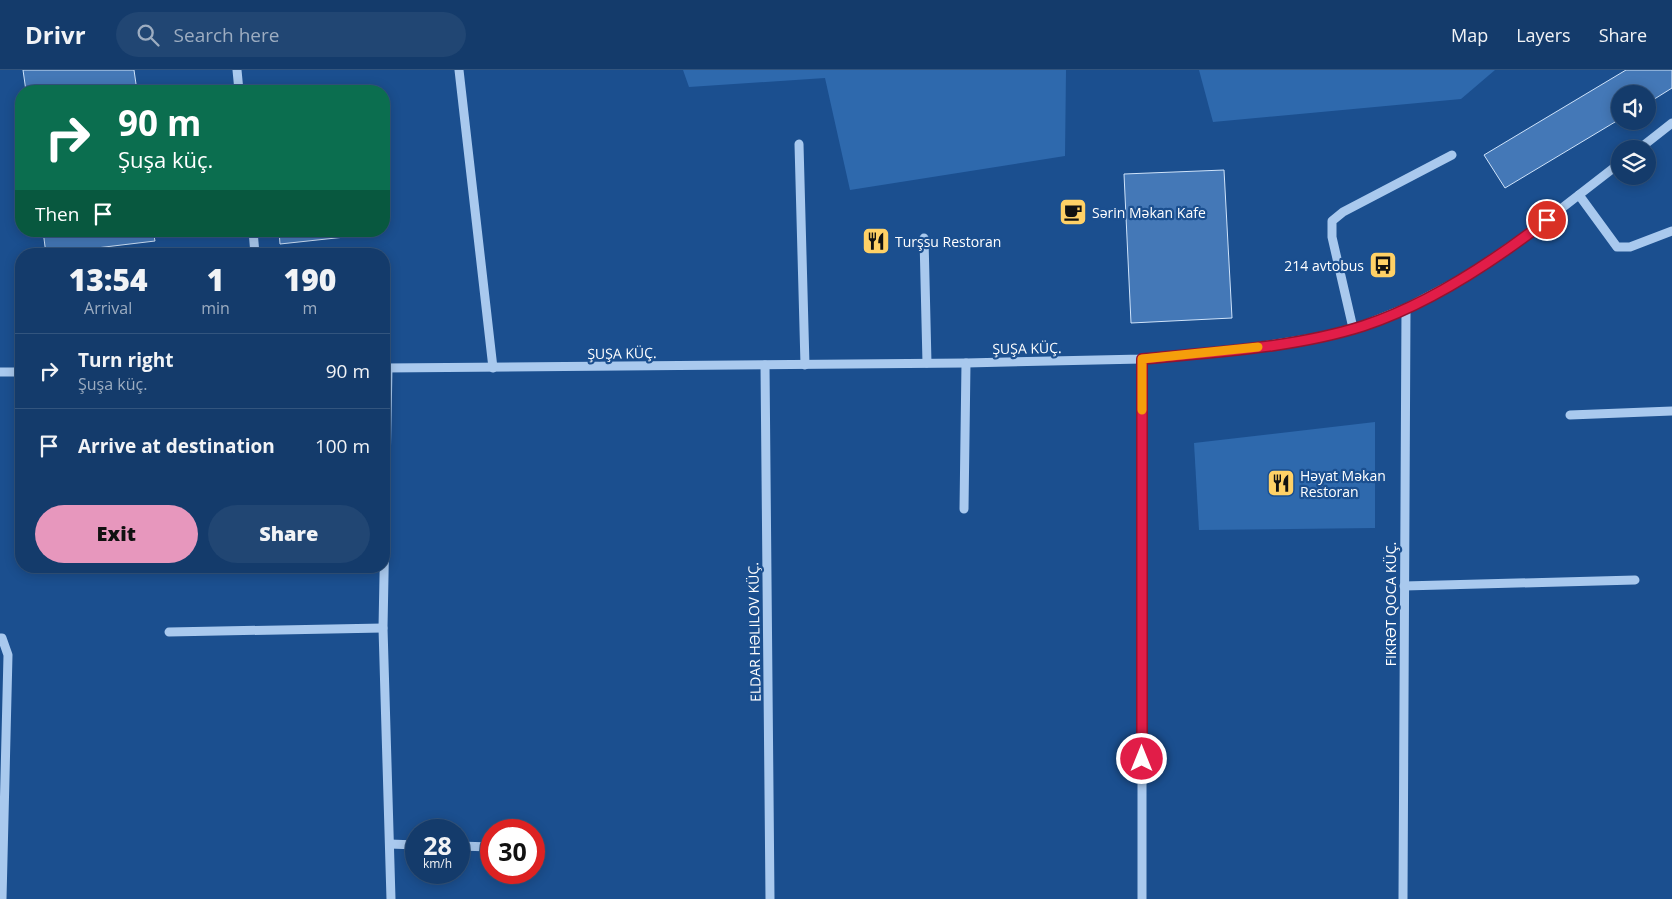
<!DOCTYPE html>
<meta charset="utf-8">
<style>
:root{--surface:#143b6b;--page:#214673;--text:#f1f3f6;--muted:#9dadc1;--line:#33557e;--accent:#e797bd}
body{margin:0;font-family:"Open Sans",sans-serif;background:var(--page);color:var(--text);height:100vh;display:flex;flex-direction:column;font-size:19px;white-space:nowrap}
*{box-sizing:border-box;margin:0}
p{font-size:16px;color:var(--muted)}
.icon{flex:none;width:28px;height:28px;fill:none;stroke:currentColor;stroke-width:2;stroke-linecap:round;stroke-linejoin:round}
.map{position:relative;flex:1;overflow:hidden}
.drawer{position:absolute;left:15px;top:178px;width:375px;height:325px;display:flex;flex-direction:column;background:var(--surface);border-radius:20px;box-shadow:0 2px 12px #0003,0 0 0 1px var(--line)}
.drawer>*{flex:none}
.hud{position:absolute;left:15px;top:15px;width:375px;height:152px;border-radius:20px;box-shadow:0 2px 12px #0003,0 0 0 1px var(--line);background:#0b6e4f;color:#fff;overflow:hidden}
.controls{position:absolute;left:1611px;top:15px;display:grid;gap:10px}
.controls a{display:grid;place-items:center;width:45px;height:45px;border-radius:50%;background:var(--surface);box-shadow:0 2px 12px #0003,0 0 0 1px var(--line);font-size:25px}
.speed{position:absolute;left:405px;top:749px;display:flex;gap:10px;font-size:25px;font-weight:700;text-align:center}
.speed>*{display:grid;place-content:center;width:65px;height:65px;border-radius:50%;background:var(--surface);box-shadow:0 2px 12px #0003,0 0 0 1px var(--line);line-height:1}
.speed small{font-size:12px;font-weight:400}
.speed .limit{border:8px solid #d22;background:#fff;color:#111}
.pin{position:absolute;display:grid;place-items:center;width:42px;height:42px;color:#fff;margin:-21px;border:2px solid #fff;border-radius:50%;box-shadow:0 1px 5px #0007}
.me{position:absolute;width:55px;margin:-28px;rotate:0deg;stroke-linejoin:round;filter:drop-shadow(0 0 4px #0008)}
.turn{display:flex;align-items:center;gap:18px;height:105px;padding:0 20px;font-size:22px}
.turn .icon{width:65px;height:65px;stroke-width:2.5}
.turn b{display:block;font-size:35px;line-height:42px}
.then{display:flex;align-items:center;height:48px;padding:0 20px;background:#0003;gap:10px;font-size:19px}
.eta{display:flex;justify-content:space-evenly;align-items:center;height:85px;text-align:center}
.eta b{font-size:30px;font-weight:800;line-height:35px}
.action{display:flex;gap:10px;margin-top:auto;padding:10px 20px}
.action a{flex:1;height:58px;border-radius:30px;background:var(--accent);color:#111;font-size:20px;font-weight:800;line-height:58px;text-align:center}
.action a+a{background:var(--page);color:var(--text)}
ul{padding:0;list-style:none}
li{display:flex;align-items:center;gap:15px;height:75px;padding:0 20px;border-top:1px solid var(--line)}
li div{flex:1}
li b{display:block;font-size:19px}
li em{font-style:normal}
header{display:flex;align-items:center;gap:30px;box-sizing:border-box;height:70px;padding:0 25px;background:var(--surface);border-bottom:1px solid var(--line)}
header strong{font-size:24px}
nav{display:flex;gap:28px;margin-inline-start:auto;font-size:18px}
.search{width:350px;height:45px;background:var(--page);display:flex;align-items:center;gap:12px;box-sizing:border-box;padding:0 18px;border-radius:28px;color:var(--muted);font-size:19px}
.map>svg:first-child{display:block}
.green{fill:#2e69ad}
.building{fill:#4478b7;stroke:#cfe3fa}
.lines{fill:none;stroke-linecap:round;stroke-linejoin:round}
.minor{stroke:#a9c9ee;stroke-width:9}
.route-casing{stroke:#92132f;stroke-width:12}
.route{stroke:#e11d48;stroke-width:9}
.slow{stroke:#f59e0b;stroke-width:9}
.labels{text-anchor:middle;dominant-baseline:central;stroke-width:4.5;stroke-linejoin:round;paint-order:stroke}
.poi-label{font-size:14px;fill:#fff;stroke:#1b4f8f;text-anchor:start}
.street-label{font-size:14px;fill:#fff;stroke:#1b4f8f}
</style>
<header>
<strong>Drivr</strong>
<div class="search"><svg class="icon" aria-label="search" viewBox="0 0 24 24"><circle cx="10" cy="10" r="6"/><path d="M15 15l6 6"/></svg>Search here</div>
<nav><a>Map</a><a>Layers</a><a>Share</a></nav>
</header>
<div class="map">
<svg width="1672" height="829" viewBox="0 0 1672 829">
<rect width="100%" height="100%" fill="#1b4f8f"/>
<g class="green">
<polygon points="683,0 1066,0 1065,86 850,120 825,8 689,17"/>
<polygon points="1199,0 1495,0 1461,29 1213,52"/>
<polygon points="1375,352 1375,458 1199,460 1194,373"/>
</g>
<g class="building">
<polygon points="23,0 134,0 137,21 26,21"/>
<polygon points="1626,0 1672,0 1672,18 1648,33 1648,24 1620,24 1620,49 1505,118 1484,85"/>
<polygon points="1224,100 1232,248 1131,253 1124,104"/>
<polygon points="43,161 153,161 155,171 46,184"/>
<polygon points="279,161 373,161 373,164 280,174"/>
</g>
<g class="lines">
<g class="minor">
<polyline points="237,0 239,21"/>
<polyline points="459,0 493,298"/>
<polyline points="799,74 805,295"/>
<polyline points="1639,79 1672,53"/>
<polyline points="1579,125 1617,177 1630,177 1672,161"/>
<polyline points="253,161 255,184"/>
<polyline points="924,168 927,293"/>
<polyline points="1353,258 1332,167 1332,151 1343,142 1452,85"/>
<polyline points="1142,289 1142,829"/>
<polyline points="765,295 770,829"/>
<polyline points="384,298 966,293 1142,289 1249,278 1320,267 1364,255 1406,238 1465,207 1531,162 1620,93"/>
<polyline points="388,298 383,558 391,829"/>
<polyline points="0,302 21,302"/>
<polyline points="1570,345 1672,341"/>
<polyline points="964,439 966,293"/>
<polyline points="1404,516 1635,510"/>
<polyline points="169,562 383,558"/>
<polyline points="0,568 2,568 8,585 2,829"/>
<polyline points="390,774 416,775"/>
<polyline points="459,776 491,777"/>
<polyline points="1403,829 1406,238"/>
</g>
</g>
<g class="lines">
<g class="route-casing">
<path id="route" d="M 1142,689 L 1142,289 C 1214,282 1294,278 1363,256 C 1427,235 1494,191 1547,150"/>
</g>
<use href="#route" class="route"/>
<polyline class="slow" points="1142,340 1142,289 1258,277"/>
</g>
<defs>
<g id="cafe-square" transform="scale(1.4375)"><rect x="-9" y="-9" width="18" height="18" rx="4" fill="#ffd166" stroke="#1b4f8f"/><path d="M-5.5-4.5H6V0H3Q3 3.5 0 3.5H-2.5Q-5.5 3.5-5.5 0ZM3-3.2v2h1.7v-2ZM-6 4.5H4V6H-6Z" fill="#111"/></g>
<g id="restaurant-square" transform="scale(1.4375)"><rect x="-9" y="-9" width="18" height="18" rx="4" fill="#ffd166" stroke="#1b4f8f"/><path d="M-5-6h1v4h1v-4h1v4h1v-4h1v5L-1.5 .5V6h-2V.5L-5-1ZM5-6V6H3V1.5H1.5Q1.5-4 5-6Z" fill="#111"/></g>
<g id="bus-square" transform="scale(1.4375)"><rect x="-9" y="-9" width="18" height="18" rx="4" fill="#ffd166" stroke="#1b4f8f"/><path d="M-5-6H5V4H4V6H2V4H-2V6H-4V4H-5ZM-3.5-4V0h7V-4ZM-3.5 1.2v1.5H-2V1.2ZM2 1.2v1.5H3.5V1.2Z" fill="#111"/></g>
</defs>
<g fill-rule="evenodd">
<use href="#cafe-square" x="1073" y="142"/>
<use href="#restaurant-square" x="876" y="171"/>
<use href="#bus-square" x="1383" y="195"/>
<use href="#restaurant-square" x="1281" y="413"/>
</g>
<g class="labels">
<g class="poi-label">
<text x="1092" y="142">Sərin Məkan Kafe</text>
<text x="895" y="171">Turşsu Restoran</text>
<text x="1364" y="195" text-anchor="end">214 avtobus</text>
<text x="1300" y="405">Həyat Məkan<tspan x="1300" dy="16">Restoran</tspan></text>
</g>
<g class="street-label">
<text transform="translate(1027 278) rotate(-1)">ŞUŞA KÜÇ.</text>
<text transform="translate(622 283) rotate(-1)">ŞUŞA KÜÇ.</text>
<text transform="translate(1390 534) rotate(-90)">FIKRƏT QOCA KÜÇ.</text>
<text transform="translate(754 562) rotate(-91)">ELDAR HƏLILOV KÜÇ.</text>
</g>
</g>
</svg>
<div class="controls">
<a><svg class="icon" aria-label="sound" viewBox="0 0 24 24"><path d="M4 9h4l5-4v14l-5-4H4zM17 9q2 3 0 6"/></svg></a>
<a><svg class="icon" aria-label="layers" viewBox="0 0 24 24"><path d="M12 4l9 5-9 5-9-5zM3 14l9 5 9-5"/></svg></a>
</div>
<div class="speed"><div>28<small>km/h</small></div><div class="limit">30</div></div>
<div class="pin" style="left:1547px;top:150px;background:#d93025"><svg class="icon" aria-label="arrive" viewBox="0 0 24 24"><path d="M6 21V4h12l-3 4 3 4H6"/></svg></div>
<svg class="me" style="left:1142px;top:689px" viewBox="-20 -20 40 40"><circle r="17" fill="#e11d48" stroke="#fff" stroke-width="3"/><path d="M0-11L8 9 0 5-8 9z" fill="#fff"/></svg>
<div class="hud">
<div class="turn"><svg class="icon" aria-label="right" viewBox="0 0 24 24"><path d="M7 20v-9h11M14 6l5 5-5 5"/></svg><div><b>90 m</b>Şuşa küç.</div></div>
<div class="then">Then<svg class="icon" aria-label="arrive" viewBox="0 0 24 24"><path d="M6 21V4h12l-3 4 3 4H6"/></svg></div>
</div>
<section class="drawer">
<div class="eta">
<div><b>13:54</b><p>Arrival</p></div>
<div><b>1</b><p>min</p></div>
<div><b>190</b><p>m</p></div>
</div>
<ul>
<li><svg class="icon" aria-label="right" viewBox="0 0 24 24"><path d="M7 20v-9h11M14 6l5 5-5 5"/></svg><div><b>Turn right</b><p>Şuşa küç.</p></div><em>90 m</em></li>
<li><svg class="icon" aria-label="arrive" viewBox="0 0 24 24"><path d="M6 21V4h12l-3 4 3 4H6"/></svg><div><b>Arrive at destination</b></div><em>100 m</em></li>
</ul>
<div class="action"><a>Exit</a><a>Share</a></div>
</section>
</div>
